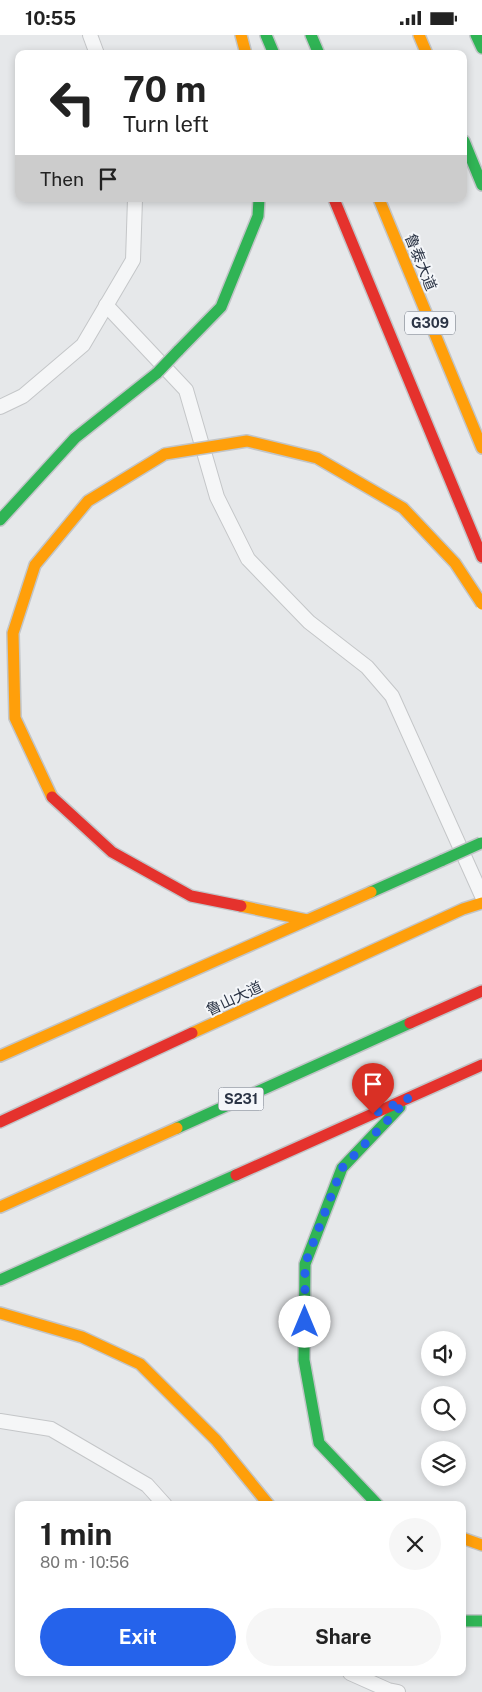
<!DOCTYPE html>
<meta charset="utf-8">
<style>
:root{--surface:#fff;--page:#f6f6f6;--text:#222;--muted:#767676;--accent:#2563eb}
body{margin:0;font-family:"Public Sans","Noto Sans SC",sans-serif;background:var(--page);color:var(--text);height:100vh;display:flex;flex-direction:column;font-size:19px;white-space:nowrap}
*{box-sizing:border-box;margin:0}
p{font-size:16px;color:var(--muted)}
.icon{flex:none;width:28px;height:28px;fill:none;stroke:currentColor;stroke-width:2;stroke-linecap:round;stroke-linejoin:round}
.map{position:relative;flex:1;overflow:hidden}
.sheet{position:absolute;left:15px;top:1466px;width:451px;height:175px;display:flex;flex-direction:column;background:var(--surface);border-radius:10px;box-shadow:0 2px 8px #0003}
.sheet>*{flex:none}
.hud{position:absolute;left:15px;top:15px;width:452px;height:152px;border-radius:10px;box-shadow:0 2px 8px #0003;background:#fff;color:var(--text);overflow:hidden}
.tools{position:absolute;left:421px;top:1296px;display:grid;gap:10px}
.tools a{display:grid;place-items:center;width:45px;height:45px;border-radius:50%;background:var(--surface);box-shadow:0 2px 8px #0003;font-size:25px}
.pin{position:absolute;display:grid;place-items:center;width:42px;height:42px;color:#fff;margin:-51px -21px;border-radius:50% 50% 50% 0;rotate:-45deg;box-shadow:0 0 5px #0007}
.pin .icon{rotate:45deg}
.me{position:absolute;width:55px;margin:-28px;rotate:0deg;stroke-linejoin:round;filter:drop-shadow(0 0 4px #0008)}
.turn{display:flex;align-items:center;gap:18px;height:105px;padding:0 25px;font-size:22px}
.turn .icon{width:65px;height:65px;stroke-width:2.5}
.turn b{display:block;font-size:35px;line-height:42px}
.then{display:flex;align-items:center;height:48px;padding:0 25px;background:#0003;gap:10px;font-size:19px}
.round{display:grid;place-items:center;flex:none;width:52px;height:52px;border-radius:26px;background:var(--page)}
.headline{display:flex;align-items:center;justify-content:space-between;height:85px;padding:0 25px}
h1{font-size:30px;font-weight:700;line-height:38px}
.button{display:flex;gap:10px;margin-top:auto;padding:10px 25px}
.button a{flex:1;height:58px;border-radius:30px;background:var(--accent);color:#fff;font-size:20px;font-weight:700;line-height:58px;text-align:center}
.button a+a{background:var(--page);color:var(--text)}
.status{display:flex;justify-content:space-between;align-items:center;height:35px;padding:0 25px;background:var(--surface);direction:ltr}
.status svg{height:14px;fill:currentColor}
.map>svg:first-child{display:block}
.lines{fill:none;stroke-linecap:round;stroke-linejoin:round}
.lane-casing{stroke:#c4c6c8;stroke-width:16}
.fast-casing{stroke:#c2c5c8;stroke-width:14}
.slow-casing{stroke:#c2c5c8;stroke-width:14}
.jam-casing{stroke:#c2c5c8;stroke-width:14}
.lane{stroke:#f5f6f7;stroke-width:14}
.fast{stroke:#30b455;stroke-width:11}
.slow{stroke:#ff9f0a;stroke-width:11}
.jam{stroke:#e5322d;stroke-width:11}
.fast-bridge-casing{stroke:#c2c5c8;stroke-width:14;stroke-linecap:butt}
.slow-bridge-casing{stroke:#c2c5c8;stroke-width:14;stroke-linecap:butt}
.fast-bridge{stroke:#30b455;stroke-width:11}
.slow-bridge{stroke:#ff9f0a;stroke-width:11}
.route{stroke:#2563eb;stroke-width:9;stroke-dasharray:0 16.2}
.labels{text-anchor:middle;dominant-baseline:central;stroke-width:4;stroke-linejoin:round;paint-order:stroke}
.shield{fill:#f4f6f9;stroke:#676e7b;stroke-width:1}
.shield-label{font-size:14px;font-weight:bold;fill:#2b3445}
.street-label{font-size:15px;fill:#2b3445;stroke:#f4f6f9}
</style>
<div class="status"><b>10:55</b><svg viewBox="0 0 49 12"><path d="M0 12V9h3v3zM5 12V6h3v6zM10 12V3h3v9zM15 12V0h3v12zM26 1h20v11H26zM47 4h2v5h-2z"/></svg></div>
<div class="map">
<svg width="482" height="1657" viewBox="0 0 482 1657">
<rect width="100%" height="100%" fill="#e6e8ea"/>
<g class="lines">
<g class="lane-casing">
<g id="lane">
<polyline points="90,0 97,19"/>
<polyline points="106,270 186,355 217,462 248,524 309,587 367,632 392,661 482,861"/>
<polyline points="0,372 23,361 83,310 133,225 135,164"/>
<polyline points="0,1386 51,1394 147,1450 165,1470"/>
<polyline points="350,1638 388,1655 398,1657"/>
</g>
</g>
<g class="fast-casing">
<g id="fast">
<polyline points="266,0 274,19"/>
<polyline points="311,0 319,19"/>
<polyline points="476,0 482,13"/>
<polyline points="464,106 482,150"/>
<polyline points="178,316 221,272 258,181 259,164"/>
<polyline points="0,485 75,403 157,338"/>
<polyline points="371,857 443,825"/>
<polyline points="177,1093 410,988"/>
<polyline points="0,1245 236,1140"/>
<polyline points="378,1470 319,1408 304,1325 305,1229 342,1133 400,1072"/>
<polyline points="462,1586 482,1586"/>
</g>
</g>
<g class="slow-casing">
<g id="slow">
<polyline points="241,0 246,19"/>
<polyline points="419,0 427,19"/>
<polyline points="379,164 482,413"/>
<polyline points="52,762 15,683 13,598 35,530 88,466 165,419"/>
<polyline points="241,871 307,885"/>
<polyline points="192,998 463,874 482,868"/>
<polyline points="0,1021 371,857"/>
<polyline points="0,1172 177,1093"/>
<polyline points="0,1278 82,1302 140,1329 216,1405 269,1470"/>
<polyline points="462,1503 482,1510"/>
</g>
</g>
<g class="jam-casing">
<g id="jam">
<polyline points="334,164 482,522"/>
<polyline points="52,762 112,817 191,861 241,871"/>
<polyline points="410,988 482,956"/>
<polyline points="0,1087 192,998"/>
<polyline points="236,1140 482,1030"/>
</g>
</g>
<use href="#lane" class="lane"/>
<use href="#fast" class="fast"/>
<use href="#slow" class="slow"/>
<use href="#jam" class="jam"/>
<g class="fast-bridge-casing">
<g id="fast-bridge">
<polyline points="157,338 178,316"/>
<polyline points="443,825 481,808"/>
</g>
</g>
<g class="slow-bridge-casing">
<polyline id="slow-bridge" points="165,419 247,406 317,423 403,473 455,528 482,569"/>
</g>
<use href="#fast-bridge" class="fast-bridge"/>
<use href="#slow-bridge" class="slow-bridge"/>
</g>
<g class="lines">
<polyline class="route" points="305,1287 305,1229 342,1133 409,1063 373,1079"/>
</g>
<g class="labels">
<g class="shield">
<rect x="405" y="276.5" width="50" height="23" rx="4"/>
<rect x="218.5" y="1052.5" width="45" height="23" rx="4"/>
</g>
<g class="shield-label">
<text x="430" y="288">G309</text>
<text x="241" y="1064">S231</text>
</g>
<g class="street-label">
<text transform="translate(421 227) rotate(68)">鲁泰大道</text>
<text transform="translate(234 963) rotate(-25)">鲁山大道</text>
</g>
</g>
</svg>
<div class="tools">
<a><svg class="icon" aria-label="sound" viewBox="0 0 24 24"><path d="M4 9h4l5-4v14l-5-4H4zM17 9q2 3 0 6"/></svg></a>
<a><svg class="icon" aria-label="search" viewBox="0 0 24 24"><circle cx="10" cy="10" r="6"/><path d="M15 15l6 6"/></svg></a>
<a><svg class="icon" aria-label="layers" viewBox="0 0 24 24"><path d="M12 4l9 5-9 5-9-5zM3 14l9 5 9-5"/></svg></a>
</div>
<div class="pin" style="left:373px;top:1079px;background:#d93025"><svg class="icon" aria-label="arrive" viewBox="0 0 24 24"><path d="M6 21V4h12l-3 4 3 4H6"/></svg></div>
<svg class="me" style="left:305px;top:1287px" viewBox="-20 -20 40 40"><circle r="19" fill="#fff"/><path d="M0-13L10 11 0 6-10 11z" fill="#2563eb"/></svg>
<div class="hud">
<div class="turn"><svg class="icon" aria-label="left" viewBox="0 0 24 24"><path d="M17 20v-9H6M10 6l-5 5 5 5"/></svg><div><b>70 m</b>Turn left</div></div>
<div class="then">Then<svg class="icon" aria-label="arrive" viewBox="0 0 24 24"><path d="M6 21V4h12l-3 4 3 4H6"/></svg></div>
</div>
<section class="sheet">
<div class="headline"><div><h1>1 min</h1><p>80 m · 10:56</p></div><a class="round"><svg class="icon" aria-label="close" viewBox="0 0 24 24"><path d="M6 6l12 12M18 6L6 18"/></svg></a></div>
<div class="button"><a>Exit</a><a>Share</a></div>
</section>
</div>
